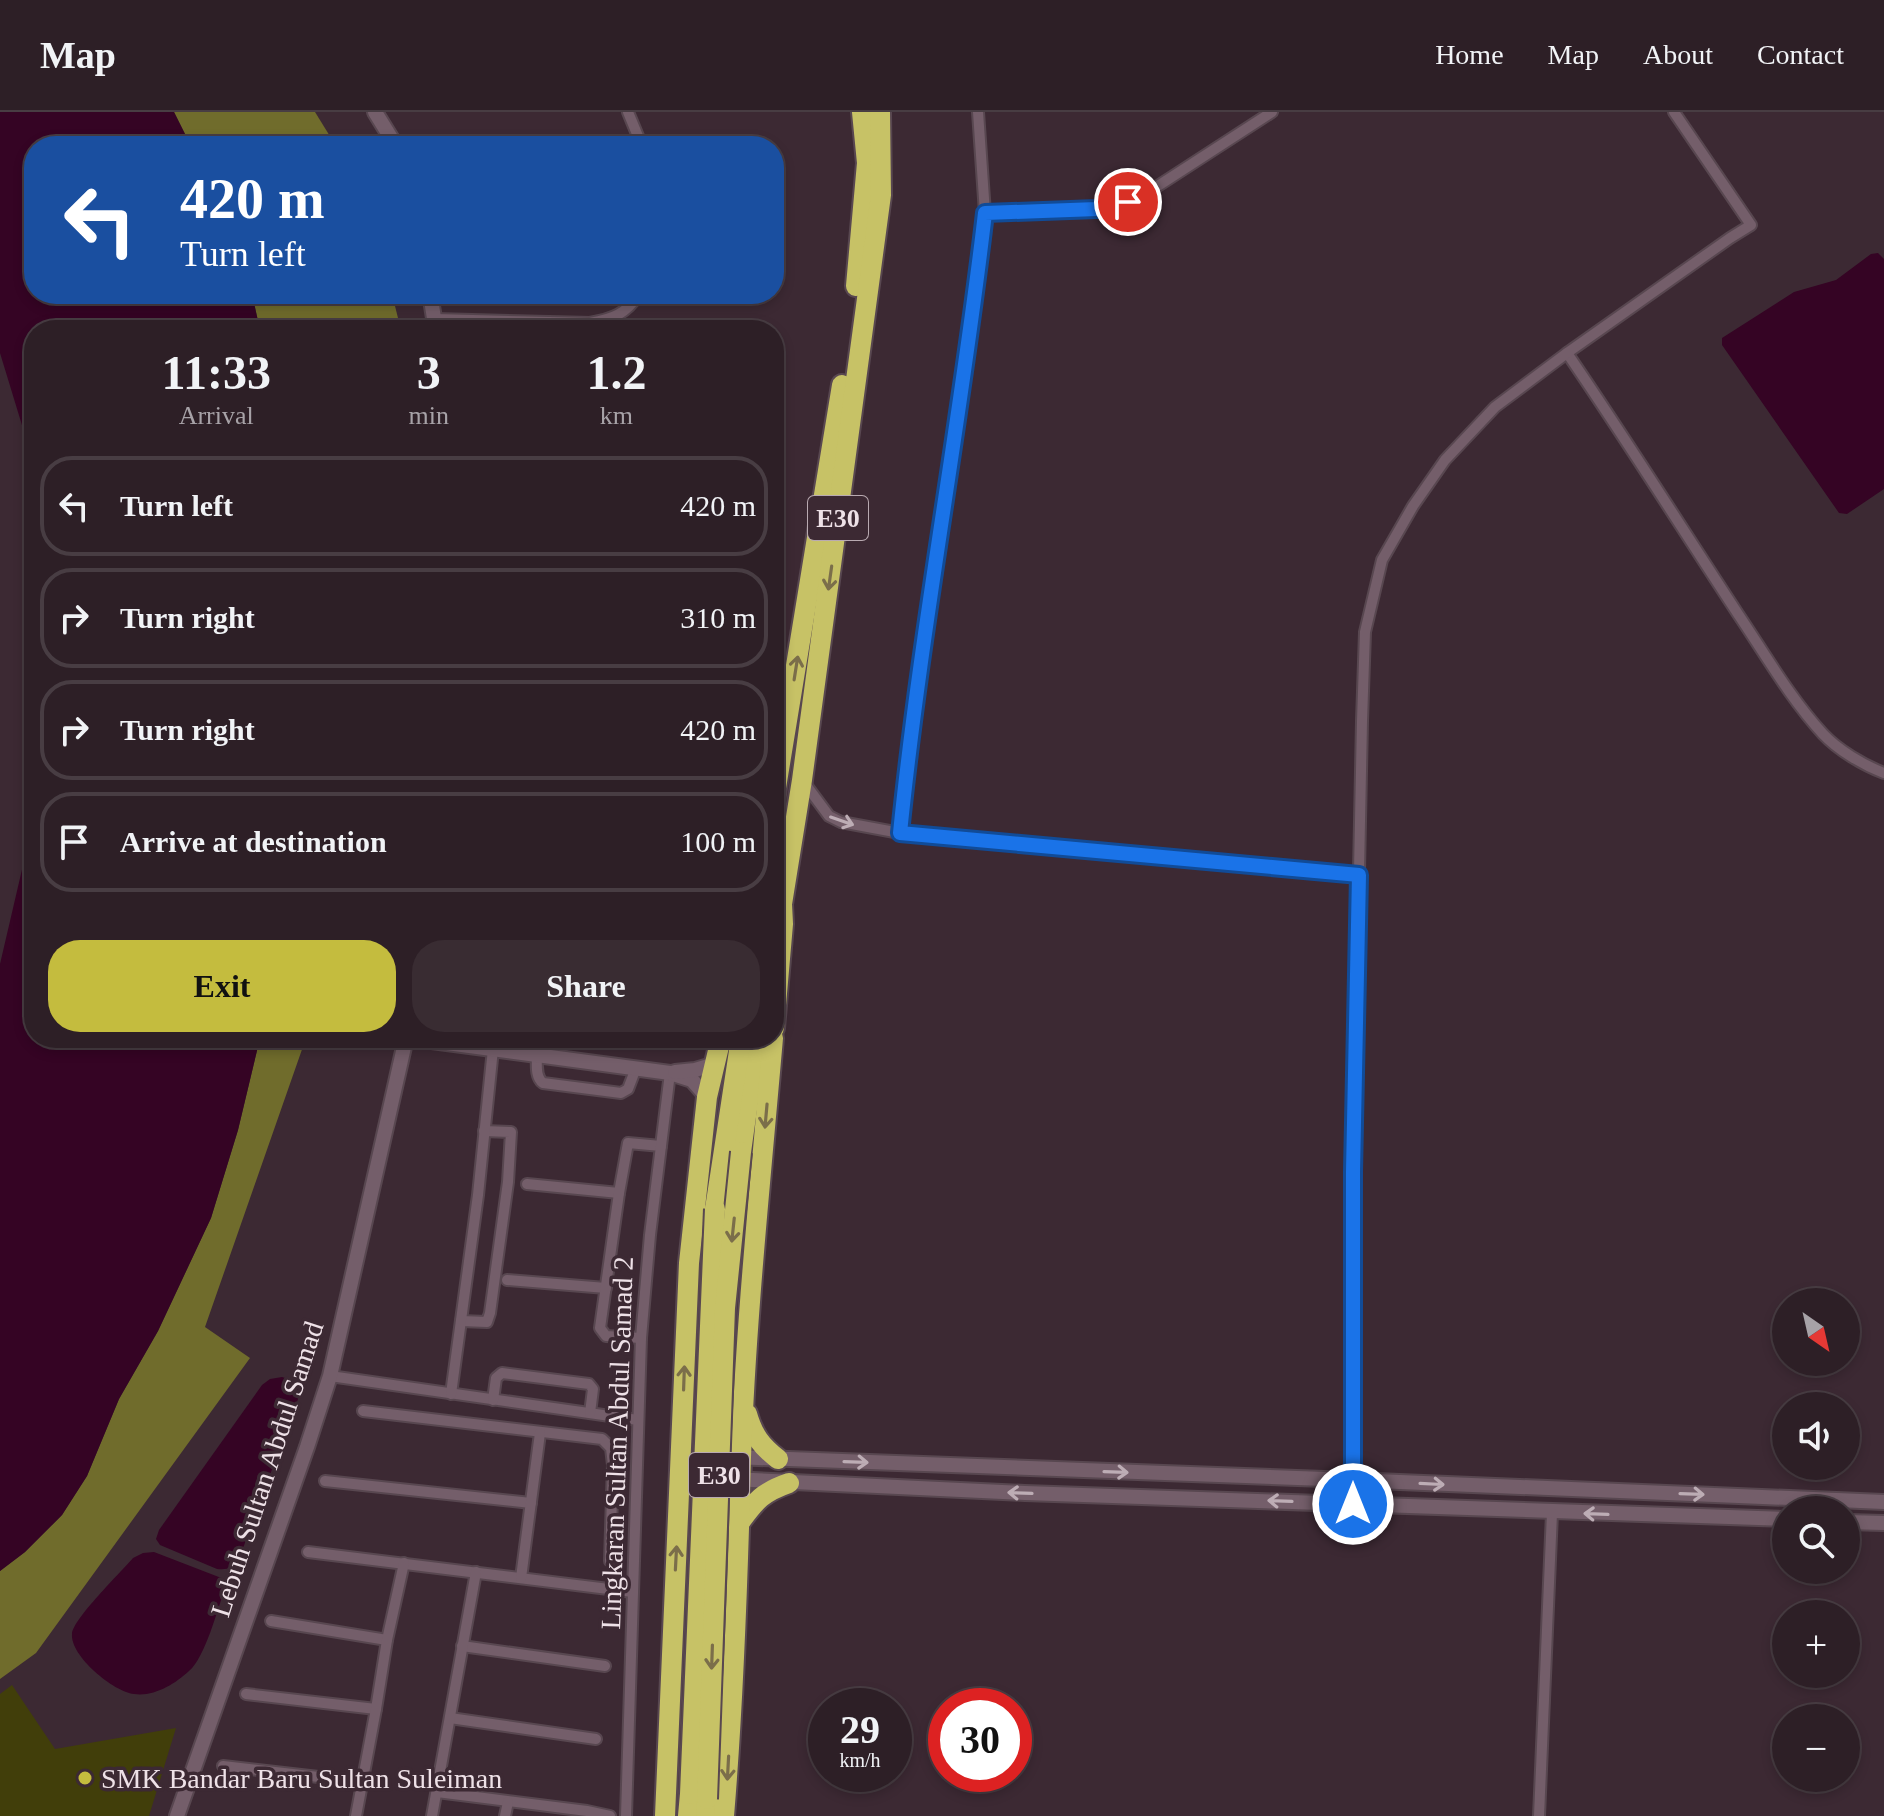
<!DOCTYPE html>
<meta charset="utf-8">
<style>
:root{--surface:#2d1f26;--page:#392c32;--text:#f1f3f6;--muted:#a7a2a7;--line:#483d43;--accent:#c4bc3e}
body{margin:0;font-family:Georgia,serif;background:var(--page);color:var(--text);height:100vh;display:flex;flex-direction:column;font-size:30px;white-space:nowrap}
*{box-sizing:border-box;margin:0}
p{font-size:26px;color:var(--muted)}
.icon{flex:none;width:44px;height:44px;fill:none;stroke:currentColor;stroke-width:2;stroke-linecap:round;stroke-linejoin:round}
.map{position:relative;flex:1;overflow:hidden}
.drawer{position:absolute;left:24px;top:208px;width:760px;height:728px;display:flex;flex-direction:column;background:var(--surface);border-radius:32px;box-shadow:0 4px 12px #0003,0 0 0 2px var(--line)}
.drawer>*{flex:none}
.guide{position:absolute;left:24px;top:24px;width:760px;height:168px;border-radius:32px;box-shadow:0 4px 12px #0003,0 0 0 2px var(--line);background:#1a4fa0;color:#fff;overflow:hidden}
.needle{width:52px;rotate:146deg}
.controls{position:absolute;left:1772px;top:1176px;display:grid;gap:16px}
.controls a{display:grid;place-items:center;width:88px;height:88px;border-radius:50%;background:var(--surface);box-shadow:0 4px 12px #0003,0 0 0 2px var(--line);font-size:40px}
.speed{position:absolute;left:808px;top:1576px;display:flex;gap:16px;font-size:40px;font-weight:700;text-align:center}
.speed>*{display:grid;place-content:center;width:104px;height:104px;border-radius:50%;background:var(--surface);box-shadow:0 4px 12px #0003,0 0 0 2px var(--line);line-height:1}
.speed small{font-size:20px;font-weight:400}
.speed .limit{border:12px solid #d22;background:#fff;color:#111}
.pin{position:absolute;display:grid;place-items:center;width:68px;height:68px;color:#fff;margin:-34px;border:4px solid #fff;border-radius:50%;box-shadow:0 2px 8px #0007}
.me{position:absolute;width:88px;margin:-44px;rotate:0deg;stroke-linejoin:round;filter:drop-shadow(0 0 6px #0008)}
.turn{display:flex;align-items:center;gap:28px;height:168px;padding:0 24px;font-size:36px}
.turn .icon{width:104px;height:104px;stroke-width:2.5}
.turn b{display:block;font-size:56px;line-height:68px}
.eta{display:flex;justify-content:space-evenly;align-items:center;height:136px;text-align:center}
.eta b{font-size:48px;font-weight:600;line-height:56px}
.primary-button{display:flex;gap:16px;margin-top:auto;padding:16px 24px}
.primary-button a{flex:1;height:92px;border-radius:32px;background:var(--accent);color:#111;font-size:32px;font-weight:600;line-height:92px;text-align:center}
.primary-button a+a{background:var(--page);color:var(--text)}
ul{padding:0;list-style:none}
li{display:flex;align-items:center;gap:24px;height:100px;margin:0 16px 12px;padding:0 8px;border:4px solid var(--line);border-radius:32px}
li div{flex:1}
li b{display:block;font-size:30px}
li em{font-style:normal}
header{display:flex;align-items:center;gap:48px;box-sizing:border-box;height:112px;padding:0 40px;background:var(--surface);border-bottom:2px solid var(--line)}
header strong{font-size:38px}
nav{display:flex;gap:44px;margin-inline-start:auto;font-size:28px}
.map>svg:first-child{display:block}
.green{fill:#413e0a}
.forest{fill:#706c2c}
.water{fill:#350424}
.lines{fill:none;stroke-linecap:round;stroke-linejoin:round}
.street-casing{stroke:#584750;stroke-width:14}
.secondary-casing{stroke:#584750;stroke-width:18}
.highway-casing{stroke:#584750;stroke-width:24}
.street{stroke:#745e6a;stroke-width:10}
.secondary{stroke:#745e6a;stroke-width:14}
.highway{stroke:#c7c266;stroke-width:20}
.highway-bridge-casing{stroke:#584750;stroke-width:24;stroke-linecap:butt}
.highway-bridge{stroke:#c7c266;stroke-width:20}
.oneway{stroke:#7b6e4a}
.oneway2{stroke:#bdadb5}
.route-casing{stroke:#114b97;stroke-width:20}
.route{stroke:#1a73e8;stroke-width:14}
.poi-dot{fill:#c4bc3e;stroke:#3c2933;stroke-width:3}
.labels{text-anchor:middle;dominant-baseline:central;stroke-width:7;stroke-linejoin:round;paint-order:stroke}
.shield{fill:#3c2933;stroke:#b9aab1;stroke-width:2}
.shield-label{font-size:26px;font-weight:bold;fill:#eee1e7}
.street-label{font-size:28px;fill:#eee1e7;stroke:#3c2933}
.poi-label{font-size:28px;fill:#eee1e7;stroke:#3c2933;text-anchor:start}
</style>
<header>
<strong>Map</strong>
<nav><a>Home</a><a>Map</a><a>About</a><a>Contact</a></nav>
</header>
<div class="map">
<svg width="1884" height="1704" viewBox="0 0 1884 1704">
<rect width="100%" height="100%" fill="#3c2933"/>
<polygon class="green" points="12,1573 55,1637 176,1616 149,1704 0,1704 0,1582"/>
<g class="forest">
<polygon points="174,0 315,0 336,34 191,34"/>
<polygon points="252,182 392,182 401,218 260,218"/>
<polygon points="260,926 306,926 205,1215 250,1246 36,1541 0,1567 0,1459 25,1440 62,1403 87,1364 119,1287 158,1219 211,1106 238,1018"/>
</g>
<g class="water">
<polygon points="0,0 174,0 191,34 34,34 34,182 252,182 260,218 34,218 34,364 32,346 0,241"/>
<polygon points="1878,141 1884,147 1884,377 1847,402 1839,401 1722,233 1722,226 1794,180 1836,168 1871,142"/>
<polygon points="34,706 34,926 260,926 238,1018 211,1106 158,1219 119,1287 87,1364 62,1403 25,1440 0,1459 0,852"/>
<path d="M 282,1265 L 295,1269 L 298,1276 L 298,1287 L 239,1447 C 233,1456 228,1458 217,1457 L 160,1433 L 156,1427 L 159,1418 L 262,1273 L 270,1267 Z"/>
<path d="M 154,1440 L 224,1467 L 225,1476 C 218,1496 205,1546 189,1559 C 175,1572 154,1585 134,1582 C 114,1580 70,1544 72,1522 C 73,1507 121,1460 133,1446 L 143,1441 Z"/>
</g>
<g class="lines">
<g class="street-casing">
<g id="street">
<polyline points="628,0 642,34"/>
<path d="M 985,101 C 1039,99 1097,105 1147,81 L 1272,0"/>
<path d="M 435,207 L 590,211 C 613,207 626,202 639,182"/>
<path d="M 1567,241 C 1626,327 1681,415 1738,502 C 1765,542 1790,586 1823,622 C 1838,638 1863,653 1884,661"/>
<polyline points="803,669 829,704 841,710 900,721 1359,763"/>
<polyline points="900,721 912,611 973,205 985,101 978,0"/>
<path d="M 537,943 C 537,952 535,965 543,971 L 621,981 L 628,977 L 636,956"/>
<polyline points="527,1072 619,1081"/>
<polyline points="507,1168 606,1176"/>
<polyline points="461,1209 487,1210 490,1201 508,1070 511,1020 484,1019"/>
<polyline points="641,1226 606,1224 600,1216 619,1081 628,1031 661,1034"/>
<polyline points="330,1264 638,1308"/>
<polyline points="451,1282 478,1083 493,937"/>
<polyline points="493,1288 496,1266 502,1261 589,1272 593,1277 590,1301"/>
<polyline points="363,1299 602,1327 611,1336 613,1353 610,1449"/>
<polyline points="325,1369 531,1391"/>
<polyline points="1353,1392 1353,1060 1362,609 1365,520 1382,448 1413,394 1445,348 1495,295 1567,241 1730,126 1751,113 1674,0"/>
<polyline points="308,1440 633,1480"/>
<polyline points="521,1466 540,1321"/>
<polyline points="271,1509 387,1528"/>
<polyline points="462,1534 605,1554"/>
<polyline points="246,1582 376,1597"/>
<polyline points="450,1606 596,1627"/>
<polyline points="223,1654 362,1670"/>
<polyline points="437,1680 587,1699 610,1704"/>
<polyline points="356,1704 376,1597 387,1528 404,1451"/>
<polyline points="432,1704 476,1460"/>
<polyline points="505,1704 508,1690"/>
<polyline points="626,1704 641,1226 650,1123 670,961"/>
<polyline points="1539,1704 1552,1401"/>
</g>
</g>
<g class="secondary-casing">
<g id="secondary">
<polyline points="375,0 396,34"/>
<polyline points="430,182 436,218"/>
<polyline points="409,926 670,961 692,968 707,985"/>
<polyline points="675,960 695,958 715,952"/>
<polyline points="733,1345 1352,1368 1884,1390"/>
<polyline points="731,1367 1025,1381 1786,1407"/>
<polyline points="1846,1410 1884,1411"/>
<polyline points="177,1704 307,1335 330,1264 406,926"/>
</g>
</g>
<g class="highway-casing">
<g id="highway">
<polyline points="856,174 867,51 862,0"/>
<polyline points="774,688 842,273"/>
<polyline points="774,808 782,792 802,668 881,83 880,0"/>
<polyline points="774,916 783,812 782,792"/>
<polyline points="741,1040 757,926"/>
<polyline points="715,1097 741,926"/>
<path d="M 747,1302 C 753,1323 761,1334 778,1347"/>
<path d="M 740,1410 C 756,1388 763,1380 789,1371"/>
<polyline points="665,1704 689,1151 707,985 721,926"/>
<polyline points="688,1704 690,1682"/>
<polyline points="706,1704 707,1687"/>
<path d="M 724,1704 C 734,1585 738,1465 741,1345 C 746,1205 761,1065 773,926"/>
</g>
</g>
<use href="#street" class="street"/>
<use href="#secondary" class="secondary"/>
<use href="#highway" class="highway"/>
<g class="highway-bridge-casing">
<g id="highway-bridge">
<polyline points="690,1682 715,1097"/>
<polyline points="707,1687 725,1196 741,1040"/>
</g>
</g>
<use href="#highway-bridge" class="highway-bridge"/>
</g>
<defs><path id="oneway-shaft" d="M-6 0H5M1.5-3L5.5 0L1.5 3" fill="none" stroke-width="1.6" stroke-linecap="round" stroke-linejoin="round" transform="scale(2)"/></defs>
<g class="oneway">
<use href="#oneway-shaft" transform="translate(830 466) rotate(98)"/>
<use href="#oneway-shaft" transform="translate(796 556) rotate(-81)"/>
<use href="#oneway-shaft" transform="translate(766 1004) rotate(95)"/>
<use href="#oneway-shaft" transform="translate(733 1118) rotate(96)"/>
<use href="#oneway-shaft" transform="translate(684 1266) rotate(-88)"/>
<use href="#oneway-shaft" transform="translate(676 1446) rotate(-87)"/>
<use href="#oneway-shaft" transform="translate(712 1545) rotate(92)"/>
<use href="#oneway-shaft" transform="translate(728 1656) rotate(93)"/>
</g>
<g class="oneway2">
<use href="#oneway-shaft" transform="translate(842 709) rotate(19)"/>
<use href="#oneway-shaft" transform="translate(856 1350) rotate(2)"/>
<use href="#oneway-shaft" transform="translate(1116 1360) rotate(2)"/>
<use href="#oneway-shaft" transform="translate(1432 1372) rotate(3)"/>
<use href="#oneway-shaft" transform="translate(1020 1381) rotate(-178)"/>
<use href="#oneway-shaft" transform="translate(1692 1382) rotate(2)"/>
<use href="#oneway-shaft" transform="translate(1280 1389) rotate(-178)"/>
<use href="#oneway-shaft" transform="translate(1596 1402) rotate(-178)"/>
</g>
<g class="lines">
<g class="route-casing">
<path id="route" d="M 1128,90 L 1097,97 L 985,101 C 961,309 921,514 900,721 L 1359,763 L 1353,1060 L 1353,1392"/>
</g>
<use href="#route" class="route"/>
</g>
<circle class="poi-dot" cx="85" cy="1666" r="8"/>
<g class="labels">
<g class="shield">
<rect x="808" y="384" width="60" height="44" rx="6"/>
<rect x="689" y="1341" width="60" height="44" rx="6"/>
</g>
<g class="shield-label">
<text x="838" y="406">E30</text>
<text x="719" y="1363">E30</text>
</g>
<g class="street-label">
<text transform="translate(617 1331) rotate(-88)">Lingkaran Sultan Abdul Samad 2</text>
<text transform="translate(267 1357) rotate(-72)">Lebuh Sultan Abdul Samad</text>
</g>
<g class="poi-label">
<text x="101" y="1666">SMK Bandar Baru Sultan Suleiman</text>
</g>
</g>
</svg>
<div class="controls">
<a><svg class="needle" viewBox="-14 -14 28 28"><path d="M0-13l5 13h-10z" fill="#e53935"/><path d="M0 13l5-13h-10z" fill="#a7a2a7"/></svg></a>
<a><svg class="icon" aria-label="sound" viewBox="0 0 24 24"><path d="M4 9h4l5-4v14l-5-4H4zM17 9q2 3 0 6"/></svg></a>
<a><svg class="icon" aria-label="search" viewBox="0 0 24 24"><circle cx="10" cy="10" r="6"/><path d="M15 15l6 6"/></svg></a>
<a>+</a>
<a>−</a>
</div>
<div class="speed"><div>29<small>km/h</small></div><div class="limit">30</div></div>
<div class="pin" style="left:1128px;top:90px;background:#d93025"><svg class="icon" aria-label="arrive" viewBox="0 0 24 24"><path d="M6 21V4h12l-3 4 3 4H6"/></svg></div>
<svg class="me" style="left:1353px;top:1392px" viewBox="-20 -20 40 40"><circle r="17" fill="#1a73e8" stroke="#fff" stroke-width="3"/><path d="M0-11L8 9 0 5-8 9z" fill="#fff"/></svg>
<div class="guide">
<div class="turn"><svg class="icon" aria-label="left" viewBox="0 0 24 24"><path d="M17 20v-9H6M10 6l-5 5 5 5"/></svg><div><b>420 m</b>Turn left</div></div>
</div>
<section class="drawer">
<div class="eta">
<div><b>11:33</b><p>Arrival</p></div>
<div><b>3</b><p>min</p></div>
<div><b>1.2</b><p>km</p></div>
</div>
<ul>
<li><svg class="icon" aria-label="left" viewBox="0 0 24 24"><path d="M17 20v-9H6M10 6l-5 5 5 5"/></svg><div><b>Turn left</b></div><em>420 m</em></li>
<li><svg class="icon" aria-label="right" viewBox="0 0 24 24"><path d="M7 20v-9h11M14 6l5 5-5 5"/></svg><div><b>Turn right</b></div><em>310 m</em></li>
<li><svg class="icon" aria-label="right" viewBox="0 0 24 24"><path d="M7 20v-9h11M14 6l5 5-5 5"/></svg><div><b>Turn right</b></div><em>420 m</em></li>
<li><svg class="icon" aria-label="arrive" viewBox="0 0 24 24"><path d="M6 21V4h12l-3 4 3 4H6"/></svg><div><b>Arrive at destination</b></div><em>100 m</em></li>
</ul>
<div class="primary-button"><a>Exit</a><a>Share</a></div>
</section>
</div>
